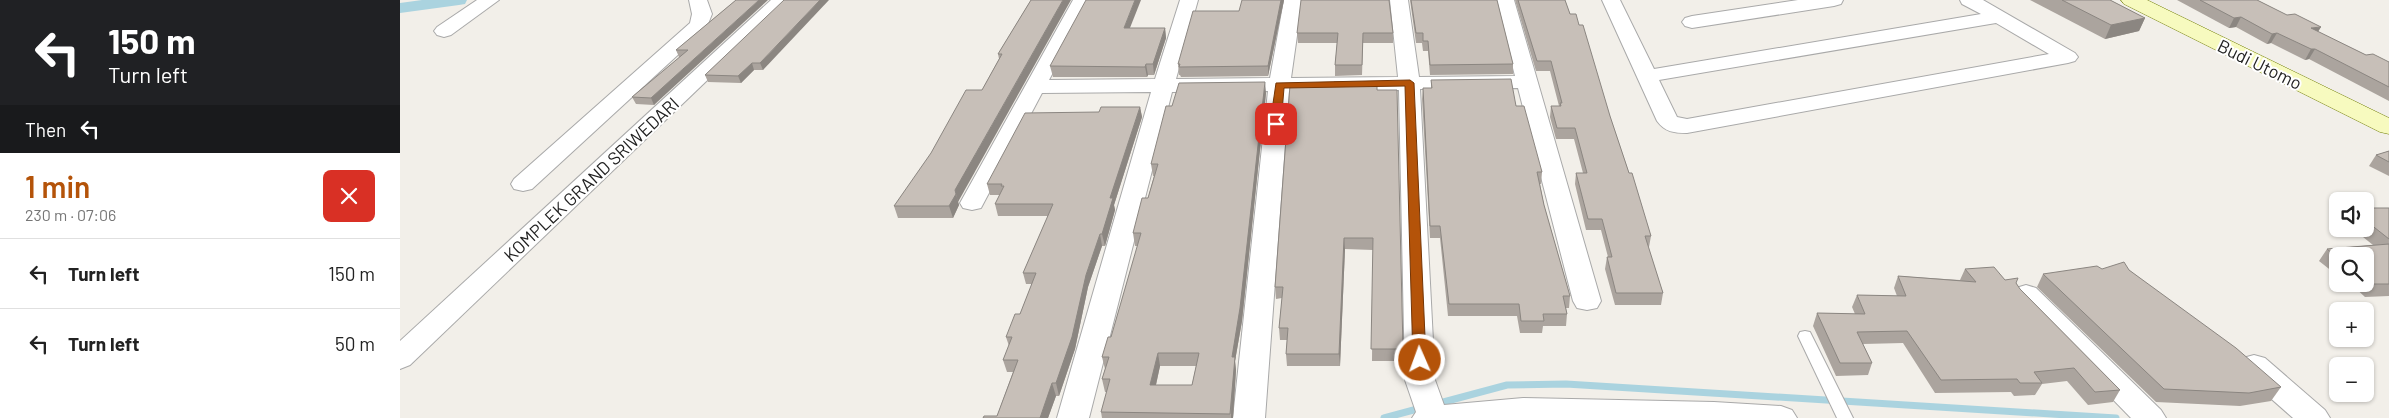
<!DOCTYPE html>
<meta charset="utf-8">
<style>
:root{--surface:#fff;--page:#f2f2f2;--text:#222;--muted:#767676;--line:#e0e0e0;--accent:#b45309}
body{margin:0;font-family:Barlow,sans-serif;background:var(--page);color:var(--text);height:100vh;display:flex;flex-direction:column;font-size:19px;white-space:nowrap}
*{box-sizing:border-box;margin:0}
p{font-size:16px;color:var(--muted)}
.icon{flex:none;width:28px;height:28px;fill:none;stroke:currentColor;stroke-width:2;stroke-linecap:round;stroke-linejoin:round}
.map{position:relative;flex:1;overflow:hidden}
.details{display:flex;flex-direction:column;background:var(--surface);width:400px}
.details>*{flex:none}
.guide{background:#202124;color:#fff;overflow:hidden}
.fabs{position:absolute;left:1929px;top:192px;display:grid;gap:10px}
.fabs a{display:grid;place-items:center;width:45px;height:45px;border-radius:8px;background:var(--surface);box-shadow:0 1px 4px #0004;font-size:25px}
.pin{position:absolute;display:grid;place-items:center;width:42px;height:42px;color:#fff;margin:-21px;border-radius:10px;box-shadow:0 2px 8px #0006}
.me{position:absolute;width:55px;margin:-28px;rotate:358deg;stroke-linejoin:round;filter:drop-shadow(0 0 4px #0008)}
.turn{display:flex;align-items:center;gap:18px;height:105px;padding:0 25px;font-size:22px}
.turn .icon{width:65px;height:65px;stroke-width:2.5}
.turn b{display:block;font-size:35px;line-height:42px}
.then{display:flex;align-items:center;height:48px;padding:0 25px;background:#0003;gap:10px;font-size:19px}
.round{display:grid;place-items:center;flex:none;width:52px;height:52px;border-radius:8px;background:var(--page)}
.headline{display:flex;align-items:center;justify-content:space-between;height:85px;padding:0 25px}
h1{font-size:30px;font-weight:600;line-height:38px;color:var(--accent)}
ul{padding:0;list-style:none}
li{display:flex;align-items:center;gap:15px;height:70px;padding:0 25px;border-top:1px solid var(--line)}
li div{flex:1}
li b{display:block;font-size:19px}
li em{font-style:normal}
main{display:flex;flex:1;min-height:0}
.map>svg:first-child{display:block}
.lines{fill:none;stroke-linecap:round;stroke-linejoin:round}
.stream{stroke:#aad3df;stroke-width:7}
.canal{fill:#aad3df;fill-rule:evenodd}
.lane-casing{stroke:#a9a9a9;stroke-width:2}
.street-casing{stroke:#a9a9a9;stroke-width:2}
.secondary-casing{stroke:#707d05;stroke-width:1}
.lane{fill:#fff;fill-rule:evenodd}
.street{fill:#fff;fill-rule:evenodd}
.secondary{fill:#f7fabf;fill-rule:evenodd}
.wall{fill:#aba49e;fill-rule:evenodd}
.shaded-wall{fill:#8b8681}
.building{fill:#c7bfb8;stroke:#8b8681;fill-rule:evenodd}
.route{fill:#b45309;stroke:#753606}
.labels{text-anchor:middle;dominant-baseline:central;stroke-width:4;stroke-linejoin:round;paint-order:stroke}
.street-label{font-size:18px;fill:#222;stroke:#fff}
</style>
<main>
<section class="details">
<div class="guide">
<div class="turn"><svg class="icon" aria-label="left" viewBox="0 0 24 24"><path d="M17 20v-9H6M10 6l-5 5 5 5"/></svg><div><b>150 m</b>Turn left</div></div>
<div class="then">Then<svg class="icon" aria-label="left" viewBox="0 0 24 24"><path d="M17 20v-9H6M10 6l-5 5 5 5"/></svg></div>
</div>
<div class="headline"><div><h1>1 min</h1><p>230 m · 07:06</p></div><a class="round" style="background:#d93025;color:#fff"><svg class="icon" aria-label="close" viewBox="0 0 24 24"><path d="M6 6l12 12M18 6L6 18"/></svg></a></div>
<ul>
<li><svg class="icon" aria-label="left" viewBox="0 0 24 24"><path d="M17 20v-9H6M10 6l-5 5 5 5"/></svg><div><b>Turn left</b></div><em>150 m</em></li>
<li><svg class="icon" aria-label="left" viewBox="0 0 24 24"><path d="M17 20v-9H6M10 6l-5 5 5 5"/></svg><div><b>Turn left</b></div><em>50 m</em></li>
</ul>
</section>
<div class="map">
<svg width="1989" height="418" viewBox="0 0 1989 418">
<rect width="100%" height="100%" fill="#f2efe9"/>
<g class="lines">
<g class="stream">
<polyline points="1036,404 1107,385 1166,384 1716,418"/>
<polyline points="984,418 1021,408"/>
</g>
<polygon class="canal" points="22,0 67,0 65,4 59,5 0,13 0,3"/>
<g class="lane-casing">
<polygon id="lane" points="1405,331 1410,332 1453,418 1437,418 1398,336 1400,332"/>
</g>
<g class="street-casing">
<g id="street">
<polygon points="77,0 99,0 51,35 44,37 37,35 34,31 37,27"/>
<polygon points="289,0 307,0 312,14 306,29 132,189 123,191 114,189 111,184 114,179 290,23 292,14"/>
<polygon points="371,0 391,0 10,365 0,369 0,341"/>
<polygon points="673,0 691,0 649,80 755,79 780,0 798,0 776,79 870,78 884,0 902,0 891,78 998,77 990,0 1008,0 1019,77 1115,76 1096,0 1114,0 1201,301 1197,308 1187,310 1177,308 1173,301 1118,88 1020,89 1035,380 1044,405 1123,398 1314,402 1381,406 1392,410 1397,418 1012,418 1016,412 1005,380 999,90 889,91 865,418 833,418 868,91 772,92 689,418 657,418 751,92 642,93 581,208 572,210 563,208 560,203"/>
<path d="M 1202,0 L 1220,0 L 1254,69 L 1581,14 L 1562,4 L 1560,0 L 1583,0 L 1675,53 L 1678,57 L 1675,61 L 1668,63 L 1287,133 C 1274,133 1265,132 1257,121 ZM 1596,23 L 1649,54 L 1287,119 L 1277,117 L 1259,80 Z"/>
<polygon points="1398,0 1443,0 1441,4 1434,6 1292,28 1285,26 1282,22 1285,18 1292,16"/>
<polygon points="1626,285 1636,288 1761,410 1766,418 1731,418 1616,300 1612,294 1616,288"/>
<polygon points="1854,355 1865,358 1925,410 1930,418 1893,418 1843,374 1839,366 1843,358"/>
</g>
</g>
<g class="secondary-casing">
<polygon id="secondary" points="1721,0 1747,0 1989,118 1989,134 1980,132 1724,4"/>
</g>
<use href="#lane" class="lane"/>
<use href="#street" class="street"/>
<use href="#secondary" class="secondary"/>
</g>
<g class="wall">
<polygon points="336,0 254,105 236,104 232,97 280,57 279,57 276,50"/>
<polygon points="385,0 363,70 354,70 341,83 308,82 305,75"/>
<polygon points="631,0 558,202 559,205 553,218 498,218 494,206 582,90 599,59 598,54"/>
<polygon points="884,0 868,76 781,77 780,75 779,75 778,64 839,11"/>
<polygon points="1010,0 1097,0 1113,64 1113,74 1030,75 1028,51 1023,51 1022,43 1016,43"/>
<polygon points="1115,0 1165,0 1170,14 1179,25 1229,173 1251,236 1249,247 1248,247 1263,293 1261,305 1215,305 1205,269 1207,257 1208,257 1201,230 1186,230 1175,184 1176,173 1183,173 1174,139 1156,139 1150,117 1151,106 1159,106 1150,71 1136,71"/>
<polygon points="1630,0 1710,0 1745,18 1739,31 1705,39"/>
<polygon points="1777,0 1857,0 1918,32 1966,55 1989,62 1989,101 1909,59 1905,60 1871,43 1867,44 1836,27 1829,28"/>
<polygon points="730,28 765,28 766,38 754,75 748,75 747,77 653,77 650,66"/>
<polygon points="897,33 993,33 993,43 963,43 962,75 935,76 935,65 937,43 898,43"/>
<polygon points="1031,80 1116,106 1142,172 1141,184 1140,184 1144,205 1170,296 1169,308 1166,308 1167,314 1166,326 1143,326 1142,333 1120,333 1117,316 1048,316 1040,238 1030,238 1022,99 1023,88 1031,88"/>
<polygon points="961,84 978,90 1003,349 1003,361 972,361 973,250 945,249 940,366 887,366 886,354 887,340 880,340 879,328 882,298 876,299 875,287"/>
<path d="M 866,93 L 842,321 L 835,361 L 836,370 L 833,418 L 702,418 L 701,412 L 707,392 L 705,392 L 702,379 L 705,369 L 702,357 L 711,337 L 738,246 L 735,246 L 733,233 L 748,198 L 754,176 L 753,176 L 751,164 L 772,106 ZM 760,366 L 796,366 L 792,385 L 756,385 Z"/>
<polygon points="740,107 742,117 714,205 715,210 705,246 702,246 688,287 675,349 659,396 656,396 648,418 583,418 597,416 613,372 607,372 603,360 609,346 606,337 620,314 632,284 626,284 623,273 648,216 598,216 595,204 600,195 590,195 587,184 699,112"/>
<polygon points="1989,151 1989,176 1969,166 1976,155"/>
<polygon points="1965,208 1989,208 1989,296 1965,297 1951,284 1965,284 1965,256 1938,256 1938,276 1919,261 1927,249 1973,245 1953,229 1965,229"/>
<polygon points="1565,269 1616,283 1620,289 1720,390 1713,402 1688,405 1667,381 1642,384 1635,395 1614,396 1611,392 1535,393 1503,343 1463,344 1472,363 1468,375 1436,376 1413,326 1417,313 1455,314 1452,307 1457,295 1497,296 1494,288 1498,276 1560,280"/>
<polygon points="1702,269 1729,270 1881,387 1871,401 1840,406 1756,402 1637,287 1643,274"/>
</g>
<g class="shaded-wall">
<polygon points="359,0 368,0 254,105 251,98"/>
<polygon points="420,0 429,0 363,70 360,63"/>
<polygon points="663,0 671,0 558,202 555,190"/>
<polygon points="735,0 741,0 726,38 724,28"/>
<polygon points="881,0 884,0 868,76 868,66"/>
<polygon points="1841,17 1836,27 1829,28 1834,18"/>
<polygon points="1745,18 1739,31 1705,39 1711,25"/>
<polygon points="1921,27 1915,37 1911,28"/>
<polygon points="765,28 766,38 754,75 753,64"/>
<polygon points="1877,33 1871,43 1867,44 1872,34"/>
<polygon points="1911,49 1915,49 1909,59 1905,60"/>
<polygon points="352,63 354,70 341,83 338,76"/>
<polygon points="746,64 748,75 747,77 745,67"/>
<polygon points="865,82 866,93 842,321 835,361 836,370 833,418 831,418 832,357"/>
<polygon points="740,107 742,117 714,205 715,210 705,246 702,234 710,198"/>
<polygon points="556,194 559,205 553,218 549,206"/>
<polygon points="700,234 702,246 688,287 675,349 659,396 656,383 686,275"/>
<polygon points="944,238 945,249 940,366 939,354"/>
<polygon points="758,353 760,366 753,398 750,385"/>
<polygon points="652,383 656,396 648,418 640,418"/>
</g>
<g class="building">
<polygon points="336,0 359,0 251,98 232,97 288,50 276,50"/>
<polygon points="384,0 420,0 360,63 352,63 338,76 305,75"/>
<polygon points="631,0 663,0 555,190 556,194 549,206 494,206 531,153 566,90 582,90 602,54 598,54"/>
<polygon points="686,0 735,0 724,28 765,28 753,64 746,64 745,67 650,66"/>
<polygon points="842,0 881,0 868,66 779,67 780,64 778,64 793,11 839,11"/>
<polygon points="901,0 989,0 993,33 963,33 962,65 935,65 938,33 897,33"/>
<polygon points="1011,0 1097,0 1113,64 1030,65 1028,41 1023,41 1023,33 1016,33"/>
<polygon points="1118,0 1165,0 1170,14 1176,14 1179,25 1183,25 1210,116 1229,173 1232,173 1251,236 1245,236 1263,293 1216,293 1207,257 1212,257 1202,219 1188,219 1176,173 1187,173 1175,128 1157,128 1151,106 1161,106 1160,103 1162,103 1151,61 1137,61"/>
<polygon points="1662,0 1710,0 1745,18 1711,25"/>
<polygon points="1800,0 1857,0 1887,15 1895,14 1921,27 1911,28 1966,55 1973,54 1989,62 1989,87 1915,49 1911,49 1877,33 1872,34 1841,17 1834,18"/>
<polygon points="1111,79 1116,106 1124,106 1142,172 1137,172 1144,205 1170,296 1163,296 1167,314 1143,314 1144,321 1121,321 1119,304 1049,304 1040,226 1030,226 1023,88 1032,88 1031,80"/>
<path d="M 865,82 L 840,308 L 832,357 L 835,357 L 830,414 L 701,412 L 710,379 L 702,379 L 709,357 L 702,357 L 708,337 L 711,337 L 741,233 L 733,233 L 742,198 L 748,198 L 758,164 L 751,164 L 766,106 L 772,106 L 779,83 ZM 758,353 L 799,353 L 792,385 L 750,385 Z"/>
<polygon points="934,82 961,82 961,84 977,84 977,90 997,90 1003,349 971,349 973,238 944,238 939,354 886,354 888,328 879,328 883,287 875,287 890,85 933,85"/>
<polygon points="701,107 740,107 710,198 713,198 702,234 700,234 686,275 672,337 656,383 652,383 640,418 583,418 584,416 597,416 618,360 603,360 612,337 606,337 615,314 620,314 636,273 623,273 653,204 595,204 604,186 601,186 602,184 587,184 625,113 699,112"/>
<polygon points="1989,151 1989,162 1976,155"/>
<polygon points="1965,208 1989,208 1989,239 1965,220"/>
<polygon points="1989,244 1989,284 1974,284 1965,276 1965,256 1938,256 1938,258 1927,249"/>
<polygon points="1724,262 1729,270 1836,348 1881,387 1849,393 1764,389 1643,274 1697,266 1702,269"/>
<polygon points="1594,267 1605,280 1618,278 1616,283 1620,289 1720,390 1695,392 1674,368 1634,372 1642,383 1620,383 1617,379 1541,380 1507,331 1457,332 1472,363 1440,363 1417,313 1465,314 1457,295 1506,296 1498,276 1576,282 1565,269"/>
</g>
<polygon class="route" points="1010,80 1014,83 1026,360 1020,365 1013,360 1005,86 884,88 881,124 876,127 870,124 876,83"/>
<g class="labels">
<g class="street-label">
<text transform="translate(1860 64) rotate(26)">Budi Utomo</text>
<text transform="translate(191 179) rotate(-43)">KOMPLEK GRAND SRIWEDARI</text>
</g>
</g>
</svg>
<div class="fabs">
<a><svg class="icon" aria-label="sound" viewBox="0 0 24 24"><path d="M4 9h4l5-4v14l-5-4H4zM17 9q2 3 0 6"/></svg></a>
<a><svg class="icon" aria-label="search" viewBox="0 0 24 24"><circle cx="10" cy="10" r="6"/><path d="M15 15l6 6"/></svg></a>
<a>+</a>
<a>−</a>
</div>
<div class="pin" style="left:876px;top:124px;background:#d93025"><svg class="icon" aria-label="arrive" viewBox="0 0 24 24"><path d="M6 21V4h12l-3 4 3 4H6"/></svg></div>
<svg class="me" style="left:1020px;top:360px" viewBox="-20 -20 40 40"><circle r="17" fill="#b45309" stroke="#fff" stroke-width="3"/><path d="M0-11L8 9 0 5-8 9z" fill="#fff"/></svg>
</div>
</main>
